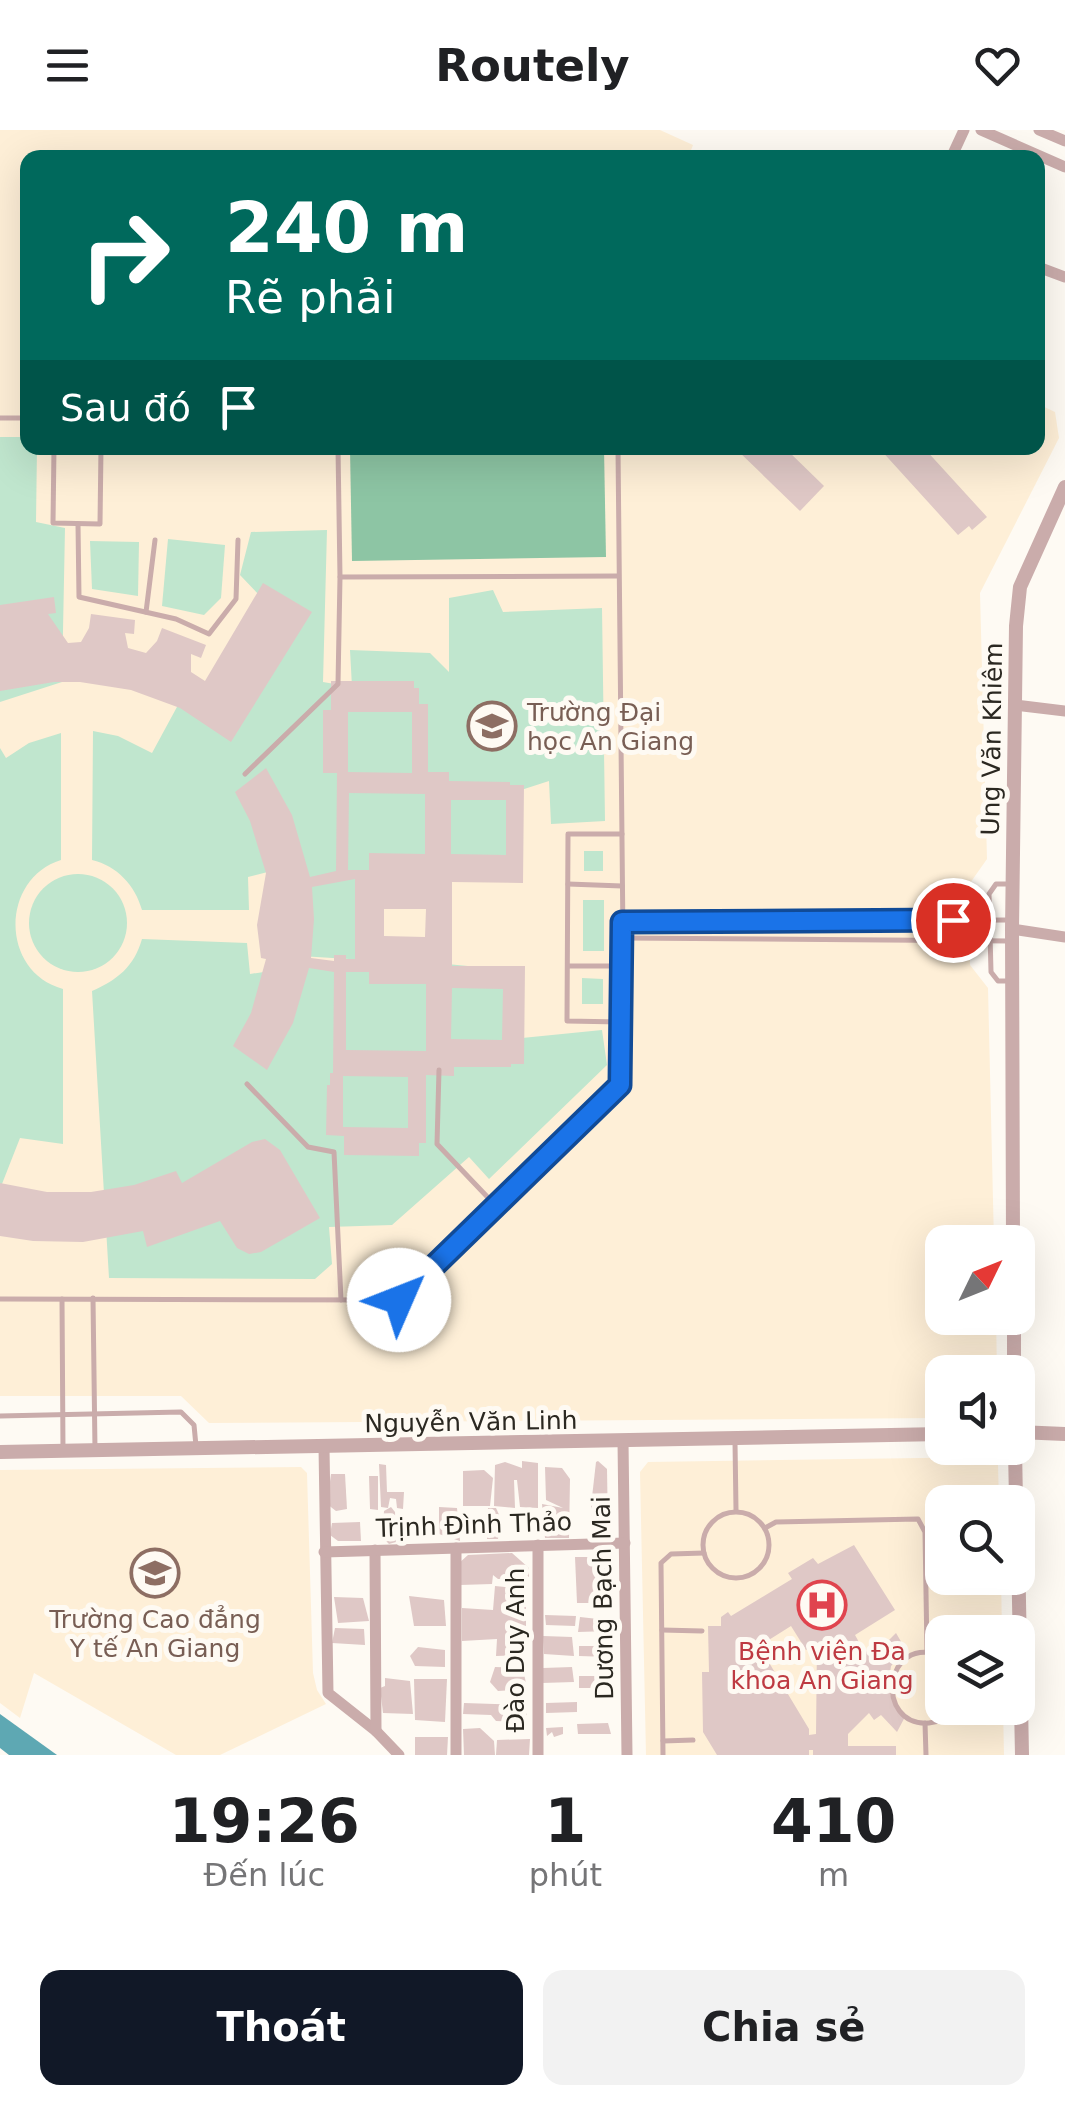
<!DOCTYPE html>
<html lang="vi">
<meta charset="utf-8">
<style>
:root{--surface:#fff;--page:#f2f2f2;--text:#202124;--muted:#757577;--accent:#111827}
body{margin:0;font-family:"DejaVu Sans",sans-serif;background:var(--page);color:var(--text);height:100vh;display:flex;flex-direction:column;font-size:38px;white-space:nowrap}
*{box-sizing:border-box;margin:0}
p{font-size:32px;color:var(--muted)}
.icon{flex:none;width:55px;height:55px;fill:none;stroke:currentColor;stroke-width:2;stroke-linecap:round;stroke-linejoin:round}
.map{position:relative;height:1625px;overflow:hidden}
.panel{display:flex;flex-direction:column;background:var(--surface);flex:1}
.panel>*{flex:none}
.guide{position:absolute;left:20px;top:20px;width:1025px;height:305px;border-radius:20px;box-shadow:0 10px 40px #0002;background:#00695c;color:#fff;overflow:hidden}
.needle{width:65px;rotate:47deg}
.tools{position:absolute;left:925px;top:1095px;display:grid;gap:20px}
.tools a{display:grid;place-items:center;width:110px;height:110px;border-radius:20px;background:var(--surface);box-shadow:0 10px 40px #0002;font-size:50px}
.pin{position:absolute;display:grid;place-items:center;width:85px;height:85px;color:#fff;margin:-42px;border:5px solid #fff;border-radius:50%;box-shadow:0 2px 10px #0007}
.me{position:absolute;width:110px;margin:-55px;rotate:46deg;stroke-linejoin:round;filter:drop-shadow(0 0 8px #0008)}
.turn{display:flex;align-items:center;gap:35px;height:210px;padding:0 40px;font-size:45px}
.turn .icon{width:130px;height:130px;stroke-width:2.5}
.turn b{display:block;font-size:70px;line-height:85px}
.then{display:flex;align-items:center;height:95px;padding:0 40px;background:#0003;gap:20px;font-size:38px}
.eta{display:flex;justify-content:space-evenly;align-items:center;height:170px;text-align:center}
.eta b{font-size:60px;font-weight:800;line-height:70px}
.primary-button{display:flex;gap:20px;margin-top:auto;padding:20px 40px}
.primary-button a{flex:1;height:115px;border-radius:20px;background:var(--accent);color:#fff;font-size:40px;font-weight:800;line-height:115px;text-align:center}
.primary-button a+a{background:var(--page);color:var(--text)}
header{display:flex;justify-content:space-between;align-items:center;height:130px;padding:0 40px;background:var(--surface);font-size:45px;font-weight:800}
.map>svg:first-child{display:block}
.built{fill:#feefd7}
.green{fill:#c0e6ce}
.forest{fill:#8dc5a4}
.water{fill:#5ea8b3}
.building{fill:#dfc8c6;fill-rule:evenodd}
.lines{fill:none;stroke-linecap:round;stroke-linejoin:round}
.service{stroke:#caacab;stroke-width:5}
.minor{stroke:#caacab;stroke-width:11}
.tertiary{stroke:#caacab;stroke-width:14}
.route-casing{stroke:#114b97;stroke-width:25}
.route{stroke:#1a73e8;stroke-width:18}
.labels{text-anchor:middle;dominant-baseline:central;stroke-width:10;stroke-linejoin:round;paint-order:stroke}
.education-label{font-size:25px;fill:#785e54;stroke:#fefaf3;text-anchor:start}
.street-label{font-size:25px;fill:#2b2821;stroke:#fefaf3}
.health-label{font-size:25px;fill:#be3a42;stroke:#fefaf3}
</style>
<header><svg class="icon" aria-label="menu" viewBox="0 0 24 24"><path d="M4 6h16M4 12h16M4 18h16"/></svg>Routely<svg class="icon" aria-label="heart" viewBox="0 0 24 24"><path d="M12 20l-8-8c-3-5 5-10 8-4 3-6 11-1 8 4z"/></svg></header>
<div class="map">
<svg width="1065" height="1625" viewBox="0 0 1065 1625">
<rect width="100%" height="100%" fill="#fefaf3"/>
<g class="built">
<polygon points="0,0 660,0 693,15 688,28 28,28 28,318 1038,318 1038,274 1055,282 1059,308 980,463 987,729 968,756 970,835 988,858 994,1112 942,1112 942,1188 996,1188 997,1242 942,1242 942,1288 209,1293 181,1266 0,1266"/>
<polygon points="990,1327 998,1335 999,1372 942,1372 942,1448 1001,1448 1002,1502 942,1502 942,1578 1003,1578 1004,1625 646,1625 640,1342 648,1332"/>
<polygon points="301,1337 307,1343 313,1543 317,1560 326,1574 220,1625 176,1625 34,1543 20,1588 0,1573 0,1340"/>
</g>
<g class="green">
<polygon points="0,307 27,307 28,318 37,318 36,392 65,398 62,552 0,572"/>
<path d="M 327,400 L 323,552 L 352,557 L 350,520 L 430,523 L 449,542 L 449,468 L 493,460 L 503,482 L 602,478 L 605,691 L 551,694 L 549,651 L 518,661 L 520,735 L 377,760 L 373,827 L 511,840 L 512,909 L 602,900 L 607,935 L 489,1049 L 469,1027 L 392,1095 L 329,1097 L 332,1134 L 315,1149 L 109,1148 L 92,861 C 117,850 134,837 142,809 L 247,813 L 250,844 L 349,829 L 300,826 L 291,736 L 248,747 L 249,780 L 142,780 C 135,755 117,736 92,730 L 93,601 L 118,606 L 152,623 L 184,564 L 221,567 L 262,468 L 240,445 L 251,402 Z"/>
<polygon points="168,409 225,415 221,468 204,485 162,476"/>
<polygon points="90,411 139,412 138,466 92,459"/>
<path d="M 61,603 L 61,730 C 0,749 0,842 63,859 L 63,1014 L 20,1008 L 0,1059 L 0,618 L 6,628 L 29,613 Z"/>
<rect x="584" y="721" width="19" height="20"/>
<circle cx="78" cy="793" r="49"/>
<rect x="583" y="770" width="21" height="51"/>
<polygon points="582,848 603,849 603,874 582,874"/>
</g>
<polygon class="forest" points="350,318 604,318 606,427 352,431"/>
<polygon class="water" points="0,1584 57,1625 9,1625 0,1618"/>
<g class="building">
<polygon points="735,318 785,318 824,356 800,381"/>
<polygon points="879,318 924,318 987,387 972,400 969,396 958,405"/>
<polygon points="263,453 312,482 231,612 180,578 131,560 80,552 54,552 0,561 0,475 54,467 56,483 48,484 68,513 81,512 89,498 91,484 135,490 134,504 125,503 128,518 146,523 157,511 162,498 206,515 201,528 191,524 191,542 205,551"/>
<path d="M 331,551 L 414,551 L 414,558 L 419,558 L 419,574 L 428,574 L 428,642 L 449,642 L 449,651 L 510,652 L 510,655 L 524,655 L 523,753 L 452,752 L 452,836 L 525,836 L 524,934 L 511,934 L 511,937 L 454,937 L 454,946 L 426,945 L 426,1013 L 419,1013 L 419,1026 L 344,1025 L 344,1006 L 326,1005 L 327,955 L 330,955 L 330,943 L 333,943 L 334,842 L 309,838 L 293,893 L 267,940 L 233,916 L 251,883 L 266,829 L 261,828 L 257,795 L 266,743 L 250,691 L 235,662 L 266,638 L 292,685 L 310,747 L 336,741 L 337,643 L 323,643 L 323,580 L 331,580 ZM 348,582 L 412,582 L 412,643 L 348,642 ZM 349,663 L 425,664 L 425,724 L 369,723 L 369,740 L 348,740 ZM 451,670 L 506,670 L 506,725 L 451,724 ZM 355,749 L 355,829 L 346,829 L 346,825 L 334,825 L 334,831 L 311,828 L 314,789 L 312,757 ZM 384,779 L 426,779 L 425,807 L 384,806 ZM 346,842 L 369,842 L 369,854 L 426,854 L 426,921 L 346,920 ZM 452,858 L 503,859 L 502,910 L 451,909 ZM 343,946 L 408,947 L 408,998 L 343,997 Z"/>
<polygon points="265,1009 280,1020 320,1088 261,1122 249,1124 237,1118 220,1091 147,1117 143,1101 83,1112 33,1111 0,1106 0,1053 47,1062 91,1062 134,1055 176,1041 182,1053 252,1012"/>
<polygon points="522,1331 538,1333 538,1378 520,1377 517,1350 514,1350 515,1378 494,1376 495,1335 505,1332 522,1338"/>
<polygon points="598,1331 607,1339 608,1402 594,1409 591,1376 596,1332"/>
<polygon points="379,1334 386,1335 387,1362 404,1362 403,1379 397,1378 396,1369 390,1368 388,1378 381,1377"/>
<polygon points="545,1337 562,1338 570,1349 569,1408 545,1408 542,1374 563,1378 546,1370"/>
<polygon points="484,1340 493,1348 490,1376 463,1376 463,1341"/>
<polygon points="331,1344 345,1344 347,1379 336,1381 327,1374"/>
<polygon points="369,1346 378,1346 378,1380 370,1379"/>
<polygon points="391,1377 395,1382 396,1412 389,1414 382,1407 384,1381"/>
<polygon points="439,1377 457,1378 460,1411 439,1404"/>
<polygon points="488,1378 496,1378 501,1389 498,1409 487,1409"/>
<polygon points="360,1392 361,1411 338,1411 330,1405 332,1393"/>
<path d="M 854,1415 L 895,1480 L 855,1505 L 865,1523 L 872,1515 L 879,1520 L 896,1503 L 906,1520 L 891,1536 L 888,1557 L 892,1569 L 906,1585 L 897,1602 L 881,1585 L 874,1590 L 869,1583 L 848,1604 L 848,1616 L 896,1616 L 896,1625 L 813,1625 L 813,1620 L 809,1620 L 809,1625 L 717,1625 L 703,1602 L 702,1542 L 709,1542 L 708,1496 L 721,1496 L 721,1487 L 728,1482 L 731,1486 L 792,1449 L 788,1443 L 813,1428 L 818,1434 ZM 791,1496 L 806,1520 L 817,1513 L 816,1604 L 809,1605 L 809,1599 L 759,1516 Z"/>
<polygon points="512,1423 529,1438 529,1447 498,1449 493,1445 492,1454 460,1455 458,1434 468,1425"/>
<polygon points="575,1427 601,1427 608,1437 608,1473 577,1473"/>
<polygon points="495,1456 526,1459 526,1525 496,1526 497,1509 462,1511 462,1478 493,1480"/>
<polygon points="409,1466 444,1470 446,1496 414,1496"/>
<polygon points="334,1467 363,1468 369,1491 338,1493"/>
<polygon points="545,1485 576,1486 575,1496 546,1495"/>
<polygon points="580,1487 607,1490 609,1501 578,1502"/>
<polygon points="335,1498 364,1499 365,1515 332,1513"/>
<polygon points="543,1506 572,1507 574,1526 544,1524"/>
<polygon points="579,1516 609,1516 610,1527 579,1526"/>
<polygon points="418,1517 445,1520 445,1537 415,1536 410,1526"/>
<polygon points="495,1537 523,1538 527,1559 498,1561 490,1552"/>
<polygon points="572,1537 574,1552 542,1553 543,1538"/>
<rect x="579" y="1546" width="29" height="12"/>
<polygon points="385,1548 410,1551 413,1584 383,1583 380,1558 385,1556"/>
<polygon points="414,1549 447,1549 445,1592 415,1590"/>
<polygon points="577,1572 577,1582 546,1583 546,1573"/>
<polygon points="464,1573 526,1575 527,1592 496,1591 491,1585 463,1584"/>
<polygon points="608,1593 611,1604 578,1604 577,1594"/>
<polygon points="563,1597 563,1604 554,1607 552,1602 547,1606 546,1598"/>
<polygon points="480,1598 494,1611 495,1625 464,1625 463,1599"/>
<polygon points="415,1607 448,1607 447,1625 415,1625"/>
<polygon points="530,1609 529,1625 496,1625 497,1610"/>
</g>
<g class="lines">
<g class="service">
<polyline points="0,288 28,288"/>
<polyline points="54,318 53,393 100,394 101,318"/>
<polyline points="338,318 340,447 618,446"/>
<polyline points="78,394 79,467 176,489 209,504 236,469 238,410"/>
<polyline points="146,482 155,410"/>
<polyline points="245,644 338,554 340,447"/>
<polyline points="568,754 622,756"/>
<polyline points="623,792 1010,790"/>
<polyline points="623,808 1010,811"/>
<polyline points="568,836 622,836"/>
<polyline points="1008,851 998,851 991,842 989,764 996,754 1012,754"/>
<polyline points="621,892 567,891 568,704 622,704"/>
<polyline points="439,940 437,1014 496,1076"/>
<polyline points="247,954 308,1017 334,1022 341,1170"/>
<polyline points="93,1168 95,1320"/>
<polyline points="0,1169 399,1170 620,955 623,808 618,318"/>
<polyline points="62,1169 63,1321"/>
<polyline points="0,1286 181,1282 194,1295 196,1316"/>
<polyline points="735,1312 736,1380"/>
<circle cx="736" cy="1415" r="33"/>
<polyline points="765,1398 776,1392 918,1389 925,1402 927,1522"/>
<polyline points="662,1500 702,1501"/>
<path d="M 942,1526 C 883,1503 874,1597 929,1593 C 940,1592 949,1586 956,1578"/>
<polyline points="925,1593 926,1625"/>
<polyline points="663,1611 693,1610"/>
<polyline points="663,1625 661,1433 671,1424 704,1423"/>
</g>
<g class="minor">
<polyline points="981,0 1065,37"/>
<polyline points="1039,0 1065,11"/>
<polyline points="951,28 964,0"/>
<polyline points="1038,137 1065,147"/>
<polyline points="1015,575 1065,581"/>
<polyline points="1012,799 1065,807"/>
<polyline points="623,1311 627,1625"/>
<polyline points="324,1317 328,1563 376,1601 399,1625"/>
<polyline points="375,1420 376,1601"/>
<polyline points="324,1422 625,1413"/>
<polyline points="456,1625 456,1418"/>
<polyline points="538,1625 538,1415"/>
</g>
<g class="tertiary">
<polyline points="1013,1112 1012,799 1016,496 1020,457 1065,357"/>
<polyline points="1014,1188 1014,1242"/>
<polyline points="1018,1302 1065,1304"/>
<polyline points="1015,1318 1016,1372"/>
<polyline points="0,1322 942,1304"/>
<polyline points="1018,1420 1022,1625"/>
</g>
</g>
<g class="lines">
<g class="route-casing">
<polyline id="route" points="399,1170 620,955 622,792 953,790"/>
</g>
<use href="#route" class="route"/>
</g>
<defs>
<g id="university-ring" transform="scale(2.5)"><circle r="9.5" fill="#fefaf3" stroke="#8d6e63" stroke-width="1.5"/><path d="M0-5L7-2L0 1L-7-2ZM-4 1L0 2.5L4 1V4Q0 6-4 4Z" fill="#8d6e63"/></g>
<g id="hospital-ring" transform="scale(2.5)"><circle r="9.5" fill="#fefaf3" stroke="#e0444e" stroke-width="1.5"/><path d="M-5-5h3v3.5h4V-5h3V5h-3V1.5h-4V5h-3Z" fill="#e0444e"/></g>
</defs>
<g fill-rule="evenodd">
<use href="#university-ring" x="492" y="596"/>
<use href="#university-ring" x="155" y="1443"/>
<use href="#hospital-ring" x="822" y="1475"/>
</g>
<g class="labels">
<g class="education-label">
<text x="527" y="582">Trường Đại<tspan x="527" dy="29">học An Giang</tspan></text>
<text x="155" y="1489" text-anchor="middle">Trường Cao đẳng<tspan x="155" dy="29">Y tế An Giang</tspan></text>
</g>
<g class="street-label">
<text transform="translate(992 609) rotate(-89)">Ung Văn Khiêm</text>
<text transform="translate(471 1292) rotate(-1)">Nguyễn Văn Linh</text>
<text transform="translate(474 1395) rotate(-2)">Trịnh Đình Thảo</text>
<text transform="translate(603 1468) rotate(-91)">Dương Bạch Mai</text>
<text transform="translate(515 1520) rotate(-90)">Đào Duy Anh</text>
</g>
<g class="health-label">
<text x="822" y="1521">Bệnh viện Đa<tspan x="822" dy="29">khoa An Giang</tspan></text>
</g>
</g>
</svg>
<div class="tools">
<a><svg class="needle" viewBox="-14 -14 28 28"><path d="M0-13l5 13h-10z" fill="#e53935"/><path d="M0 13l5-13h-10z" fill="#757577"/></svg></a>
<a><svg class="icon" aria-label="sound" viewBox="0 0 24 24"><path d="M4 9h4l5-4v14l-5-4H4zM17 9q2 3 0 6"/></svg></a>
<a><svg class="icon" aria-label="search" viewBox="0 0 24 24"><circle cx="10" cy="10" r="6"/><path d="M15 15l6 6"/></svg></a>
<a><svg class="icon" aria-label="layers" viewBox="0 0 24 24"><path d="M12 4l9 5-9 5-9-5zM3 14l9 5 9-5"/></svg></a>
</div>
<div class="pin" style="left:953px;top:790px;background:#d93025"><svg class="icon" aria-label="arrive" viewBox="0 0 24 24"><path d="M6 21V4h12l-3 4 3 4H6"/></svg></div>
<svg class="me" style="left:399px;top:1170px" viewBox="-20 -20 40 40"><circle r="19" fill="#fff"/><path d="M0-13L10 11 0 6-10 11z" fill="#1a73e8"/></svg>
<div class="guide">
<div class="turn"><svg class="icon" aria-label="right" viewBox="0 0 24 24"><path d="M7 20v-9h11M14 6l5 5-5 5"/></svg><div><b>240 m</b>Rẽ phải</div></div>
<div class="then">Sau đó<svg class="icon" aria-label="arrive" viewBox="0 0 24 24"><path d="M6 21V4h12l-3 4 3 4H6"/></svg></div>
</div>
</div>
<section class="panel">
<div class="eta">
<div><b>19:26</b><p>Đến lúc</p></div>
<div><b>1</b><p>phút</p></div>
<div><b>410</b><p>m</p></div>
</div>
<div class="primary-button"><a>Thoát</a><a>Chia sẻ</a></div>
</section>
